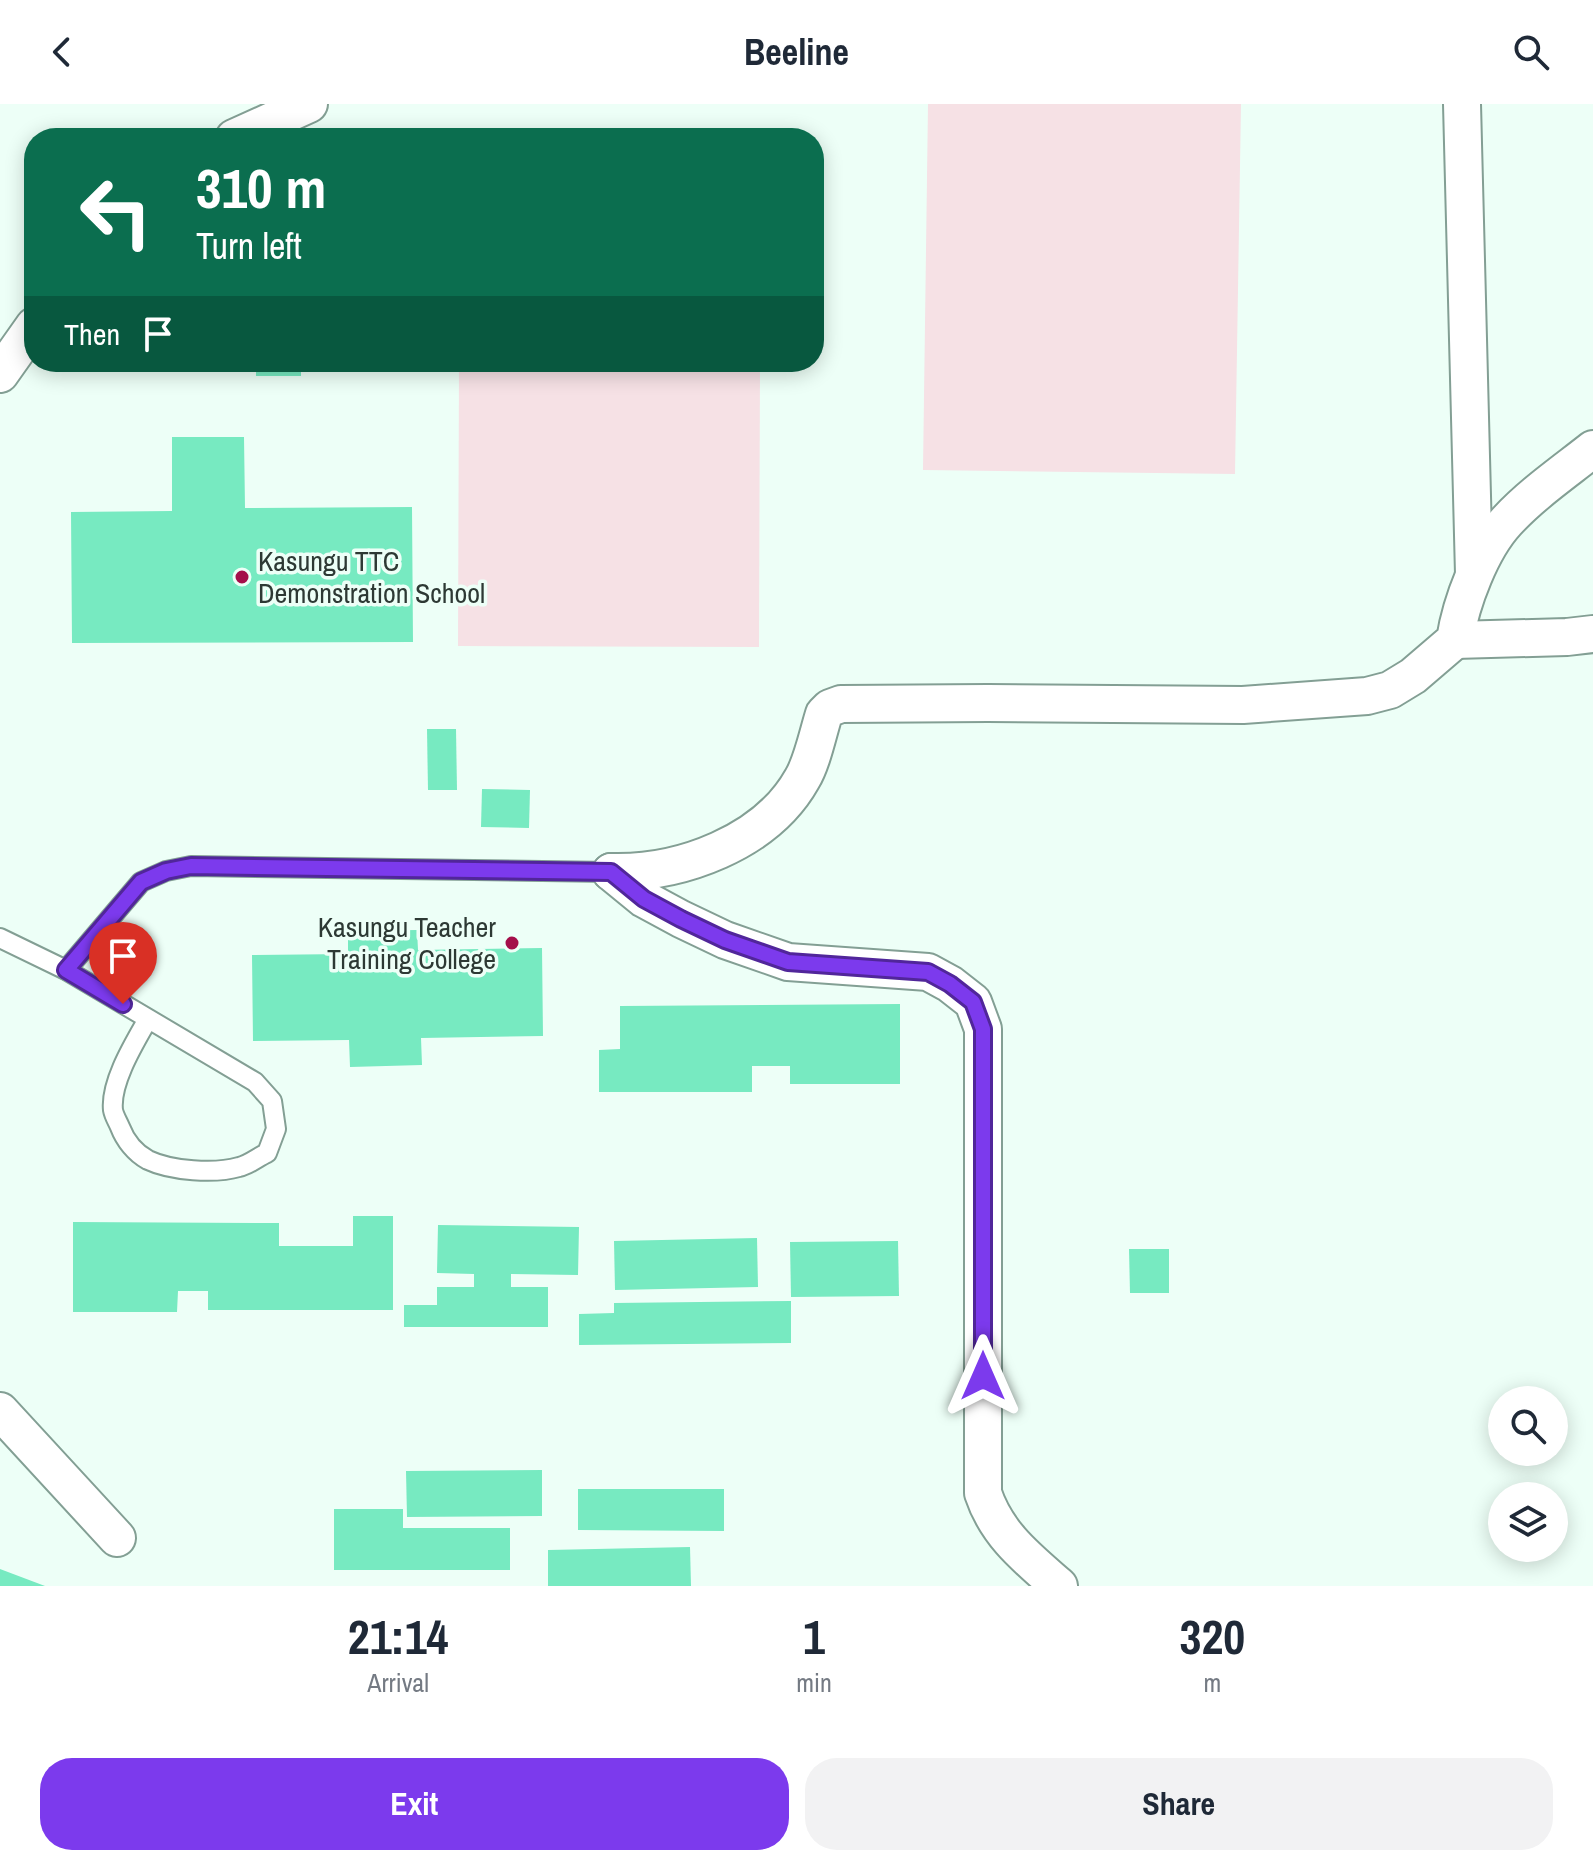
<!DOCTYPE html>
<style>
:root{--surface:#fff;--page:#f2f2f3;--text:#1f2937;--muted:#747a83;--accent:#7c3aed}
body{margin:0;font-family:"Archivo Narrow",sans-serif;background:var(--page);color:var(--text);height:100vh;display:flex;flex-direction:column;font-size:30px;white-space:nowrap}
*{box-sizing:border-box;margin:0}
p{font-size:26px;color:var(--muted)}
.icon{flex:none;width:44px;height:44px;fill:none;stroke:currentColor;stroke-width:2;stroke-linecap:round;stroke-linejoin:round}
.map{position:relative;height:1482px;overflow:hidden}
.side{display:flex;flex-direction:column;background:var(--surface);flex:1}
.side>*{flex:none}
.top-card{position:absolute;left:24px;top:24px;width:800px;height:244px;border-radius:32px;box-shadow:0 4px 20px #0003;background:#0b6e4f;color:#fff;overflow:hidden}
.buttons{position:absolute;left:1488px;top:1282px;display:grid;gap:16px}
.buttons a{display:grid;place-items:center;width:80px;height:80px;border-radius:50%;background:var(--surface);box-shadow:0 4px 20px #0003;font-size:40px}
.pin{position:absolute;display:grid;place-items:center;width:68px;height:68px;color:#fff;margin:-82px -34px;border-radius:50% 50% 50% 0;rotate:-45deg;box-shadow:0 0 8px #0007}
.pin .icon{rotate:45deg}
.me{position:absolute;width:88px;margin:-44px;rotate:0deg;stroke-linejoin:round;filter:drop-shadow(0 0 6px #0008)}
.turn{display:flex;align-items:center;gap:28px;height:168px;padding:0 40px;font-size:36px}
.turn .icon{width:104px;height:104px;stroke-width:2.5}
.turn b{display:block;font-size:56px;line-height:68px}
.then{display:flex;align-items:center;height:76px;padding:0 40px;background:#0003;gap:16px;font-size:30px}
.eta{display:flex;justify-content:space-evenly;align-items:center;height:136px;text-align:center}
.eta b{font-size:48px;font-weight:700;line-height:56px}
.cta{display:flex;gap:16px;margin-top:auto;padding:16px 40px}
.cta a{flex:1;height:92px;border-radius:32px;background:var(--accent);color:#fff;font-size:32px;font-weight:700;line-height:92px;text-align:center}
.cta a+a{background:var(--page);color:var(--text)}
header{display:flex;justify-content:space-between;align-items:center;height:104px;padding:0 40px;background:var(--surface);font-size:36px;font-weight:700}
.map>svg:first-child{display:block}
.grass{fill:#f6e1e5}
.building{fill:#77eac1}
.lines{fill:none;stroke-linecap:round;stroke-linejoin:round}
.service-casing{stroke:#839f94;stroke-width:22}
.minor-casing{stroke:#839f94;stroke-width:40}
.service{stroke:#fff;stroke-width:18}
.minor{stroke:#fff;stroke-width:36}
.route-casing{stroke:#51269a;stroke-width:20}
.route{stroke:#7c3aed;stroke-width:14}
.poi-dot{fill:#a40f4a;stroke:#edfff7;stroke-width:3}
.labels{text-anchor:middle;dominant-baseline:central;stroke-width:7;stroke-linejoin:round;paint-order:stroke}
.poi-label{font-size:28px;fill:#2d3934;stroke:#edfff7;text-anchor:start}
</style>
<header><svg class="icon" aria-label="back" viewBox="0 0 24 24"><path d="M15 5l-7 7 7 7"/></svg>Beeline<svg class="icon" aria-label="search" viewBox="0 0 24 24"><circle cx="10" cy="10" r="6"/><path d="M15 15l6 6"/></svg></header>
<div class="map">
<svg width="1593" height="1482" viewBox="0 0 1593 1482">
<rect width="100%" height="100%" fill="#edfff7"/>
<g class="grass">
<polygon points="928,0 1241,0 1235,370 923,366"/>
<polygon points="459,258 760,258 759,543 458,542"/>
</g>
<g class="building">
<rect x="256" y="258" width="45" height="14"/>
<polygon points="172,333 244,333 245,404 412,403 413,538 72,539 71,408 172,407"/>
<polygon points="427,625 456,625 457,686 428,686"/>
<polygon points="482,685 530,686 529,724 481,723"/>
<polygon points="417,826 418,846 542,844 543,932 421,934 422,961 350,963 349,936 253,937 252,851 348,850 348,827"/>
<polygon points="900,900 900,980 790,980 790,962 752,962 752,988 599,988 599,946 620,945 620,902"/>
<polygon points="353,1112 393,1112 393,1206 208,1206 208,1187 178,1187 177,1208 73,1208 73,1118 279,1119 279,1142 353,1142"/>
<polygon points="438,1121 579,1123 578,1171 511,1170 511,1183 548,1183 548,1223 404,1223 404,1201 437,1201 437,1183 474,1183 474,1170 437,1169"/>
<polygon points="757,1134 758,1183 615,1186 614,1137"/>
<polygon points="898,1137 899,1192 791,1193 790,1138"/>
<polygon points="1129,1145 1169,1145 1169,1189 1130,1189"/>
<polygon points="791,1197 791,1239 579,1241 579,1210 614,1209 614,1199"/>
<polygon points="542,1366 542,1412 407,1413 406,1367"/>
<polygon points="578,1385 724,1385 724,1427 578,1426"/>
<polygon points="334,1405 403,1405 403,1424 510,1424 510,1466 334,1466"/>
<polygon points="690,1443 691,1482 548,1482 548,1446"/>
<polygon points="0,1465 45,1482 0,1482"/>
</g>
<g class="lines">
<g class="service-casing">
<g id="service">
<path d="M 0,834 L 66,866 L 255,978 L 272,997 L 276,1025 L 267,1049 C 258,1053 249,1061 239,1063 C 215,1070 171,1067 148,1056 C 135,1049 125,1036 120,1023 C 118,1018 114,1012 113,1006 C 110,978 135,938 148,915"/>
<polyline points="66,866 141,778 166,767 191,762 611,768"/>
</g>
</g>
<g class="minor-casing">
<g id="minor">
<polyline points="1462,0 1474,470"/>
<polyline points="234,34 309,0"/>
<polyline points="0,270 34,222"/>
<polyline points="1455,536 1567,533 1593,530"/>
<path d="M 611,768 C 680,770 766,739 802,675 C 812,659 818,629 824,610 L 830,604 L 841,600 L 988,599 L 1243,601 L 1367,592 L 1390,586 L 1413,572 L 1455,536 C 1461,498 1481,445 1507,417 C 1532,390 1564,368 1593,345"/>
<path d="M 611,768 L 644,795 L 681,815 L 725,836 L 788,858 L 928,868 L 950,880 L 973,898 L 983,925 L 983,1389 C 997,1431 1027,1454 1059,1482"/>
<polyline points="0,1307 117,1434"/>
</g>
</g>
<use href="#service" class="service"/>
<use href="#minor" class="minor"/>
</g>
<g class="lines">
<g class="route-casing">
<polyline id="route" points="123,900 66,866 141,778 166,767 191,762 611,768 644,795 681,815 725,836 788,858 928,868 950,880 973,898 983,925 983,1272"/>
</g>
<use href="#route" class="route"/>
</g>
<g class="poi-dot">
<circle cx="242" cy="473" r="8"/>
<circle cx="512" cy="839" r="8"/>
</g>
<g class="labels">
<g class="poi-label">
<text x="258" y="457">Kasungu TTC<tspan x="258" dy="32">Demonstration School</tspan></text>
<text x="496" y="823" text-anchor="end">Kasungu Teacher<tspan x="496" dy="32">Training College</tspan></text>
</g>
</g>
</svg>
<div class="buttons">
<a><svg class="icon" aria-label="search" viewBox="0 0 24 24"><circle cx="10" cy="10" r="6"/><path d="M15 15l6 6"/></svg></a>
<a><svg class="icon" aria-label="layers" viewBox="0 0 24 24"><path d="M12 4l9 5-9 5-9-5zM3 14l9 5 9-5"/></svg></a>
</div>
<div class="pin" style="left:123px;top:900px;background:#d93025"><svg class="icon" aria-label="arrive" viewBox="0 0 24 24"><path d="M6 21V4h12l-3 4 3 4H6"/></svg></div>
<svg class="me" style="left:983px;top:1272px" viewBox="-20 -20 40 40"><path d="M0-17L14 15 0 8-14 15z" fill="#7c3aed" stroke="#fff" stroke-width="4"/></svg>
<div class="top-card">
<div class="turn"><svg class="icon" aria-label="left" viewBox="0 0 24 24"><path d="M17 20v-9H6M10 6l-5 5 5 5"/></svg><div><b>310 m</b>Turn left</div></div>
<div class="then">Then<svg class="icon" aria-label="arrive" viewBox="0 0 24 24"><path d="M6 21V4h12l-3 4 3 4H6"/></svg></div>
</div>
</div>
<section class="side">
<div class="eta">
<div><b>21:14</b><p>Arrival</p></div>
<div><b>1</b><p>min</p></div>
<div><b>320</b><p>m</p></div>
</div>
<div class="cta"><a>Exit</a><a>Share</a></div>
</section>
